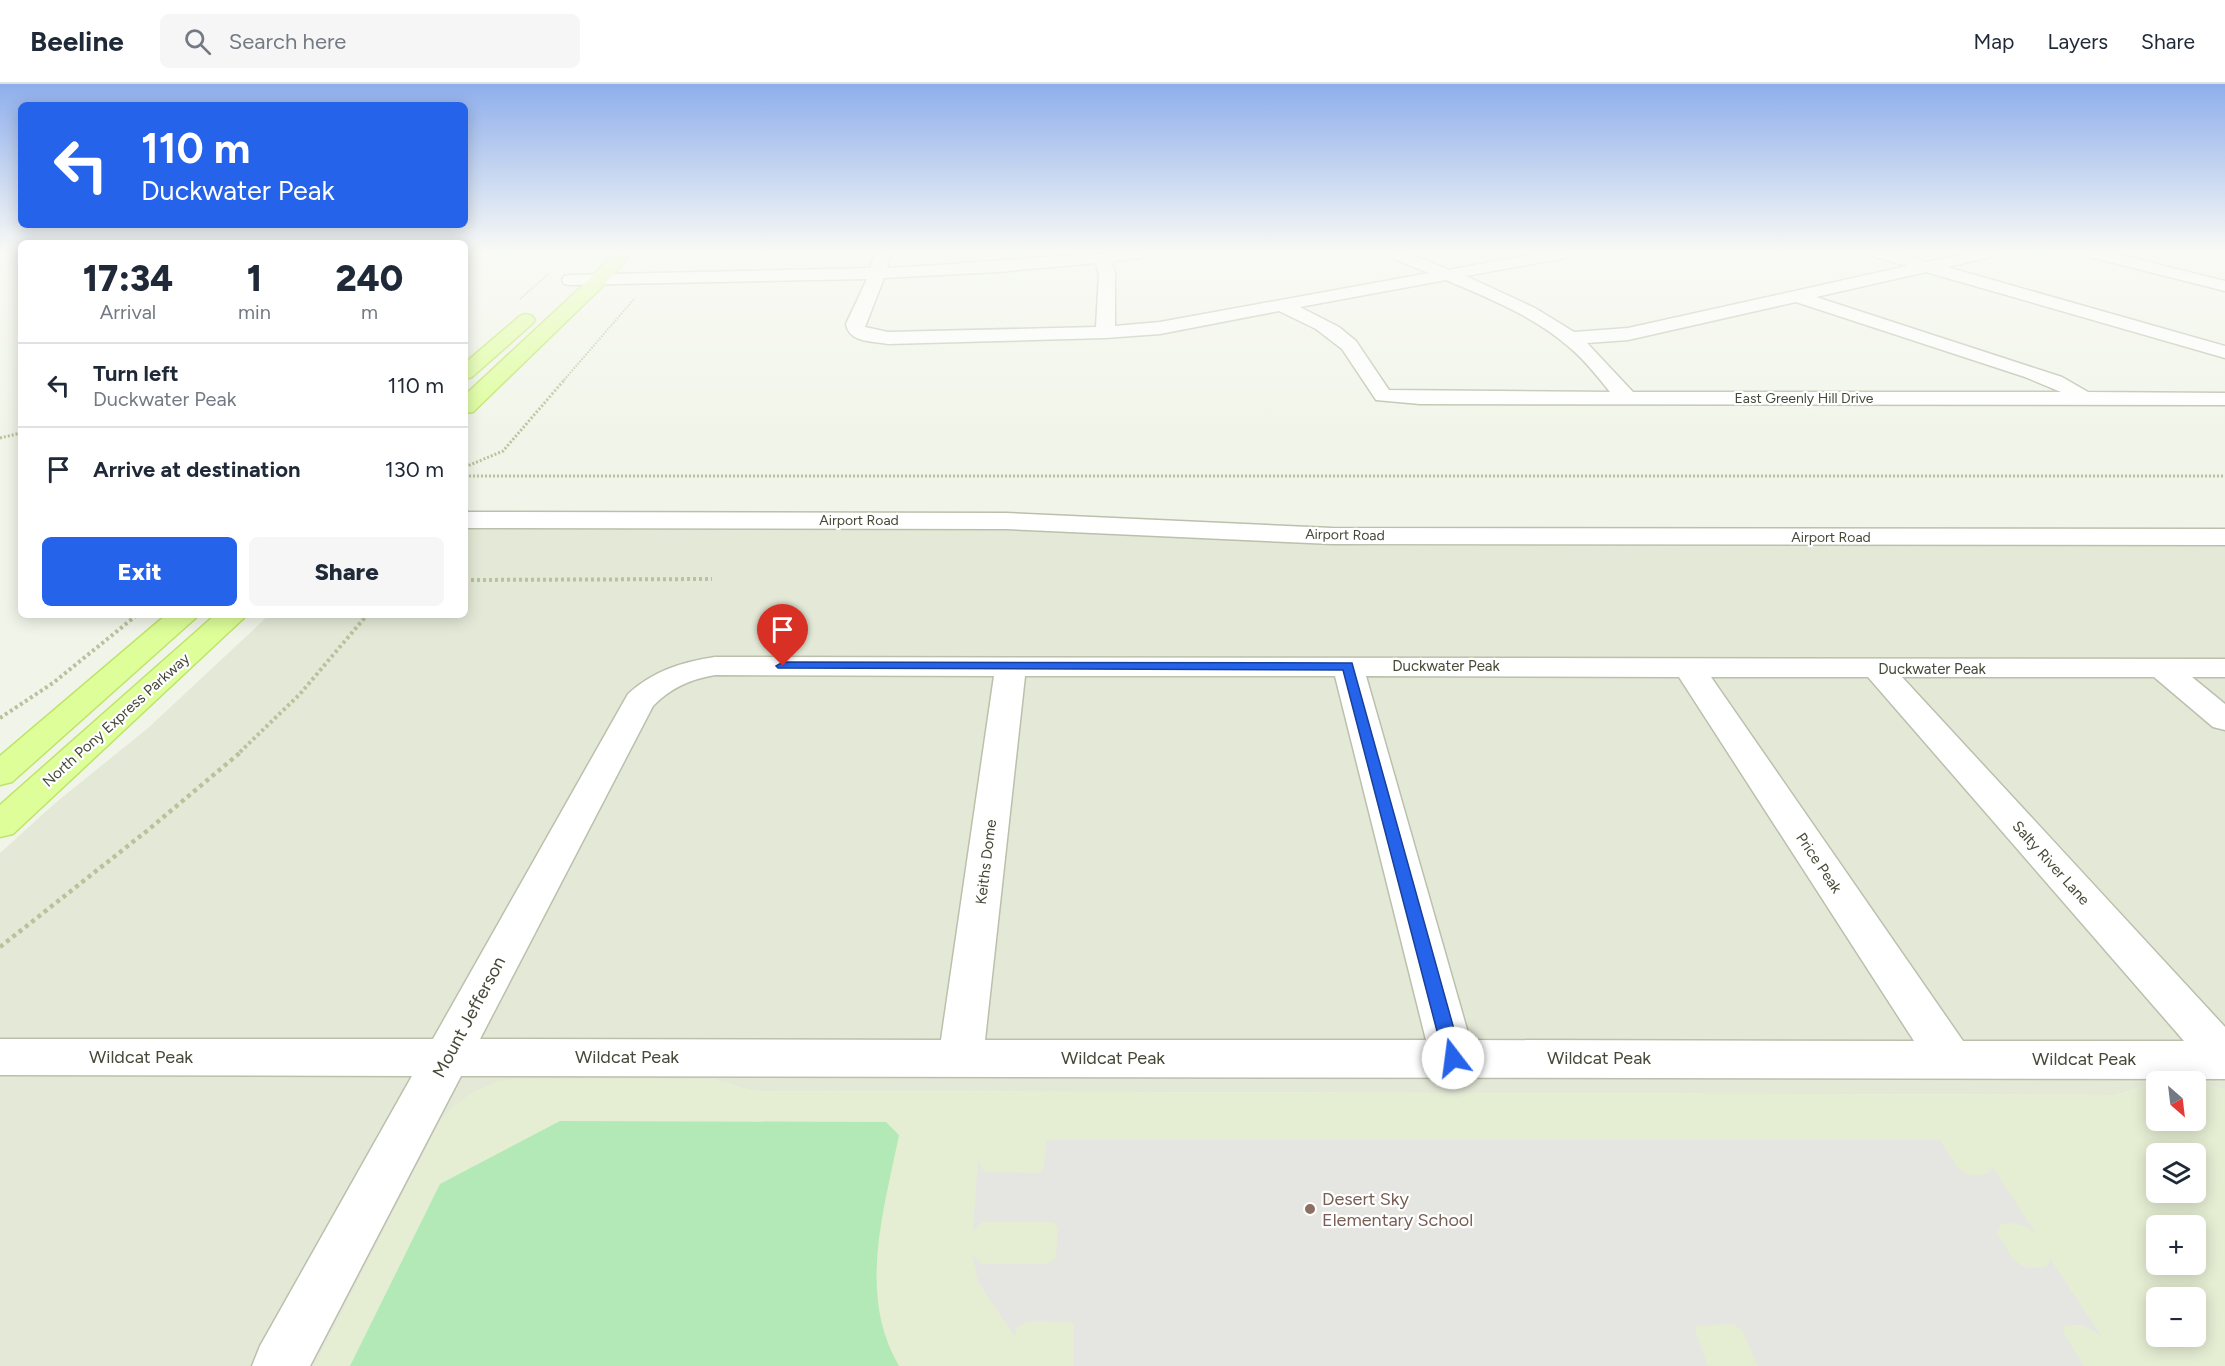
<!DOCTYPE html>
<meta charset="utf-8">
<style>
:root{--surface:#fff;--page:#f6f6f7;--text:#1f2937;--muted:#747a83;--line:#e0e1e3;--accent:#2563eb}
body{margin:0;font-family:Figtree,sans-serif;background:var(--page);color:var(--text);height:100vh;display:flex;flex-direction:column;font-size:22px;white-space:nowrap}
*{box-sizing:border-box;margin:0}
p{font-size:20px;color:var(--muted)}
.icon{flex:none;width:33px;height:33px;fill:none;stroke:currentColor;stroke-width:2;stroke-linecap:round;stroke-linejoin:round}
.map{position:relative;flex:1;overflow:hidden}
.sheet{position:absolute;left:18px;top:156px;width:450px;height:378px;display:flex;flex-direction:column;background:var(--surface);border-radius:9px;box-shadow:0 3px 15px #0003}
.sheet>*{flex:none}
.guide{position:absolute;left:18px;top:18px;width:450px;height:126px;border-radius:9px;box-shadow:0 3px 15px #0003;background:#2563eb;color:#fff;overflow:hidden}
.needle{width:39px;rotate:152deg}
.buttons{position:absolute;left:2146px;top:987px;display:grid;gap:12px}
.buttons a{display:grid;place-items:center;width:60px;height:60px;border-radius:9px;background:var(--surface);box-shadow:0 3px 15px #0003;font-size:30px}
.pin{position:absolute;display:grid;place-items:center;width:51px;height:51px;color:#fff;margin:-62px -26px;border-radius:50% 50% 50% 0;rotate:-45deg;box-shadow:0 0 6px #0007}
.pin .icon{rotate:45deg}
.me{position:absolute;width:66px;margin:-33px;rotate:345deg;stroke-linejoin:round;filter:drop-shadow(0 0 4px #0008)}
.turn{display:flex;align-items:center;gap:21px;height:126px;padding:0 24px;font-size:27px}
.turn .icon{width:78px;height:78px;stroke-width:2.5}
.turn b{display:block;font-size:42px;line-height:51px}
.eta{display:flex;justify-content:space-evenly;align-items:center;height:102px;text-align:center}
.eta b{font-size:36px;font-weight:800;line-height:42px}
.action{display:flex;gap:12px;margin-top:auto;padding:12px 24px}
.action a{flex:1;height:69px;border-radius:9px;background:var(--accent);color:#fff;font-size:24px;font-weight:800;line-height:69px;text-align:center}
.action a+a{background:var(--page);color:var(--text)}
ul{padding:0;list-style:none}
li{display:flex;align-items:center;gap:18px;height:84px;padding:0 24px;border-top:2px solid var(--line)}
li div{flex:1}
li b{display:block;font-size:22px}
li em{font-style:normal}
header{display:flex;align-items:center;gap:36px;box-sizing:border-box;height:84px;padding:0 30px;background:var(--surface);border-bottom:2px solid var(--line)}
header strong{font-size:28px}
nav{display:flex;gap:33px;margin-inline-start:auto;font-size:21px}
.search{width:420px;height:54px;background:var(--page);display:flex;align-items:center;gap:15px;box-sizing:border-box;padding:0 21px;border-radius:9px;color:var(--muted);font-size:22px}
.map>svg:first-child{display:block}
.residential{fill:#e4e9d7}
.education{fill:#e5eed3;fill-rule:evenodd}
.green{fill:#b2e9b6}
.parking{fill:#e5e6e1}
.lines{fill:none;stroke-linecap:round;stroke-linejoin:round}
.minor-casing{stroke:#bbc0ac;stroke-width:3}
.major-casing{stroke:#bee568;stroke-width:3}
.path-far3{stroke:#b9c29d;stroke-width:2;stroke-dasharray:1.5 1.5;stroke-linecap:butt}
.path-far2{stroke:#b9c29d;stroke-width:3;stroke-dasharray:2 2;stroke-linecap:butt}
.path-far1{stroke:#b9c29d;stroke-width:4;stroke-dasharray:3 3;stroke-linecap:butt}
.path{stroke:#b9c29d;stroke-width:4.5;stroke-dasharray:4 4;stroke-linecap:butt}
.minor{fill:#fff;fill-rule:evenodd}
.major{fill:#ddfe99;fill-rule:evenodd}
.route{fill:#2563eb;stroke:#184099;stroke-width:1.5}
.education-dot{fill:#8d6e63;stroke:#fff;stroke-width:2}
.labels{text-anchor:middle;dominant-baseline:central;stroke-width:4.5;stroke-linejoin:round;paint-order:stroke}
.far-street-label{font-size:14px;fill:#454937;stroke:#fff}
.street-label{font-size:15px;fill:#454937;stroke:#fff}
.near-street-label{font-size:18px;fill:#454937;stroke:#fff}
.near-education-label{font-size:18px;fill:#785e54;stroke:#fff;text-anchor:start}
</style>
<header>
<strong>Beeline</strong>
<div class="search"><svg class="icon" aria-label="search" viewBox="0 0 24 24"><circle cx="10" cy="10" r="6"/><path d="M15 15l6 6"/></svg>Search here</div>
<nav><a>Map</a><a>Layers</a><a>Share</a></nav>
</header>
<div class="map">
<svg width="2225" height="1282" viewBox="0 0 2225 1282">
<rect width="100%" height="100%" fill="#f1f5e9"/>
<polygon class="residential" points="465,444 980,445 1372,462 2225,462 2225,1006 2196,997 2179,996 2157,998 2116,1011 753,1007 711,995 497,998 469,1011 440,1038 315,1282 0,1282 0,769 54,720 148,644 269,531 465,531"/>
<path class="education" d="M 512,995 L 711,995 L 753,1007 L 2116,1011 L 2157,998 L 2157,1036 L 2196,1036 L 2196,998 L 2159,997 L 2196,997 L 2225,1006 L 2225,1282 L 315,1282 L 440,1038 L 453,1023 L 469,1011 L 497,998 ZM 2157,1070 L 2196,1070 L 2196,1108 L 2157,1108 ZM 2157,1142 L 2196,1142 L 2196,1180 L 2157,1180 ZM 2157,1214 L 2196,1214 L 2196,1252 L 2157,1252 Z"/>
<path class="green" d="M 560,1037 L 886,1038 L 899,1051 C 884,1127 857,1210 899,1282 L 350,1282 L 440,1100 Z"/>
<polygon class="parking" points="1046,1056 1940,1056 1957,1083 1964,1089 1973,1092 1987,1090 1992,1086 1991,1081 2037,1151 2025,1142 2013,1139 2000,1140 1997,1150 2013,1175 2021,1181 2029,1184 2046,1183 2050,1177 2049,1173 2102,1253 2083,1241 2066,1241 2063,1243 2065,1252 2084,1282 1758,1282 1742,1246 1732,1240 1696,1242 1696,1249 1708,1282 1074,1282 1074,1240 1067,1238 1028,1237 1017,1243 1015,1253 978,1198 972,1170 981,1180 1047,1180 1056,1174 1058,1143 1053,1138 983,1138 973,1147 978,1075 982,1085 987,1088 1038,1089 1044,1083"/>
<g class="lines">
<g class="minor-casing">
<g id="minor">
<path d="M 875,169 L 891,169 L 887,184 C 974,180 1061,169 1148,169 L 1140,174 L 1111,177 L 1115,189 L 1115,242 L 1160,238 L 1429,189 L 1387,172 L 1385,169 L 1408,169 L 1449,186 L 1538,169 L 1573,169 L 1565,174 L 1466,192 L 1535,224 L 1574,248 L 1628,244 L 1907,182 L 1872,172 L 1870,169 L 1896,169 L 1927,178 L 1966,169 L 1997,169 L 1995,172 L 1947,183 L 2225,262 L 2225,274 L 1926,188 L 1816,213 L 2062,293 L 2088,308 L 2225,309 L 2225,321 L 1420,320 L 1376,316 L 1342,265 L 1316,245 L 1279,227 L 1160,250 L 1105,254 L 888,260 C 873,257 849,259 846,240 L 867,195 L 570,201 L 564,200 L 562,196 L 564,192 L 570,191 L 870,184 ZM 1095,179 L 1099,189 L 1096,243 L 888,248 L 865,243 L 884,194 L 998,188 ZM 1446,196 C 1488,214 1534,232 1569,263 C 1585,276 1597,292 1610,308 L 1389,306 L 1356,257 L 1339,243 L 1300,223 ZM 1796,218 L 2025,293 L 2061,308 L 1633,308 L 1587,259 L 1628,256 Z"/>
<polygon points="2084,169 2112,169 2225,197 2225,207 2086,172"/>
<polygon points="465,428 1006,429 1332,444 2225,445 2225,461 1332,460 1006,445 465,444"/>
<path d="M 715,573 L 2225,575 L 2225,593 L 2192,593 L 2225,620 L 2225,646 L 2213,643 L 2154,593 L 1902,593 L 2225,943 L 2225,995 L 461,992 L 310,1282 L 252,1282 L 260,1262 L 412,992 L 0,991 L 0,955 L 433,955 L 628,610 C 653,587 682,578 715,573 ZM 715,591 L 994,592 L 941,956 L 480,955 L 653,622 C 670,604 691,595 715,591 ZM 1025,592 L 1335,592 L 1426,956 L 985,956 ZM 1366,592 L 1679,593 L 1914,957 L 1470,956 ZM 1711,593 L 1868,593 L 2184,957 L 1963,957 Z"/>
</g>
</g>
<g class="major-casing">
<g id="major">
<polygon points="614,169 631,169 606,199 473,328 465,329 465,311 594,191"/>
<polygon points="526,230 532,232 535,236 532,240 472,293 465,295 465,279 520,232"/>
<polygon points="166,531 199,531 12,698 0,701 0,672"/>
<polygon points="215,531 247,531 13,750 0,753 0,721"/>
</g>
</g>
<g class="path-far3">
<polyline points="1588,174 1612,169"/>
<polyline points="520,215 548,190"/>
<polyline points="564,296 635,214"/>
</g>
<g class="path-far2">
<polyline points="0,354 21,349"/>
<polyline points="465,383 503,367 565,295"/>
<polyline points="465,392 2225,392"/>
</g>
<g class="path-far1">
<polyline points="465,496 712,495"/>
<polyline points="0,634 53,599 137,531"/>
<polyline points="240,668 300,610 367,531"/>
</g>
<polyline class="path" points="0,863 148,746 242,667"/>
<use href="#minor" class="minor"/>
<use href="#major" class="major"/>
</g>
<linearGradient id="sky" x2="0" y2="1"><stop stop-color="#8eaeec"/><stop offset="0.48" stop-color="#f9faf5"/><stop offset="1" stop-color="#f9faf5" stop-opacity="0"/></linearGradient>
<rect width="2225" height="349" fill="url(#sky)"/>
<polygon class="route" points="783,578 1352,579 1462,974 1459,980 1453,982 1446,980 1444,974 1343,586 778,584 776,582"/>
<circle class="education-dot" cx="1310" cy="1125" r="6"/>
<g class="labels">
<g class="far-street-label">
<text x="1804" y="314">East Greenly Hill Drive</text>
<text x="859" y="436">Airport Road</text>
<text transform="translate(1345 451) rotate(1)">Airport Road</text>
<text x="1831" y="453">Airport Road</text>
</g>
<g class="street-label">
<text x="1446" y="582">Duckwater Peak</text>
<text x="1932" y="585">Duckwater Peak</text>
<text transform="translate(116 636) rotate(-42)">North Pony Express Parkway</text>
<text transform="translate(986 778) rotate(-83)">Keiths Dome</text>
<text transform="translate(1819 779) rotate(56)">Price Peak</text>
<text transform="translate(2051 779) rotate(48)">Salty River Lane</text>
</g>
<g class="near-street-label">
<text transform="translate(469 933) rotate(-62)">Mount Jefferson</text>
<text x="141" y="973">Wildcat Peak</text>
<text x="627" y="973">Wildcat Peak</text>
<text x="1113" y="974">Wildcat Peak</text>
<text x="1599" y="974">Wildcat Peak</text>
<text x="2084" y="975">Wildcat Peak</text>
</g>
<g class="near-education-label">
<text x="1322" y="1115">Desert Sky<tspan x="1322" dy="21">Elementary School</tspan></text>
</g>
</g>
</svg>
<div class="buttons">
<a><svg class="needle" viewBox="-14 -14 28 28"><path d="M0-13l5 13h-10z" fill="#e53935"/><path d="M0 13l5-13h-10z" fill="#747a83"/></svg></a>
<a><svg class="icon" aria-label="layers" viewBox="0 0 24 24"><path d="M12 4l9 5-9 5-9-5zM3 14l9 5 9-5"/></svg></a>
<a>+</a>
<a>−</a>
</div>
<div class="pin" style="left:783px;top:582px;background:#d93025"><svg class="icon" aria-label="arrive" viewBox="0 0 24 24"><path d="M6 21V4h12l-3 4 3 4H6"/></svg></div>
<svg class="me" style="left:1453px;top:974px" viewBox="-20 -20 40 40"><circle r="19" fill="#fff"/><path d="M0-13L10 11 0 6-10 11z" fill="#2563eb"/></svg>
<div class="guide">
<div class="turn"><svg class="icon" aria-label="left" viewBox="0 0 24 24"><path d="M17 20v-9H6M10 6l-5 5 5 5"/></svg><div><b>110 m</b>Duckwater Peak</div></div>
</div>
<section class="sheet">
<div class="eta">
<div><b>17:34</b><p>Arrival</p></div>
<div><b>1</b><p>min</p></div>
<div><b>240</b><p>m</p></div>
</div>
<ul>
<li><svg class="icon" aria-label="left" viewBox="0 0 24 24"><path d="M17 20v-9H6M10 6l-5 5 5 5"/></svg><div><b>Turn left</b><p>Duckwater Peak</p></div><em>110 m</em></li>
<li><svg class="icon" aria-label="arrive" viewBox="0 0 24 24"><path d="M6 21V4h12l-3 4 3 4H6"/></svg><div><b>Arrive at destination</b></div><em>130 m</em></li>
</ul>
<div class="action"><a>Exit</a><a>Share</a></div>
</section>
</div>
